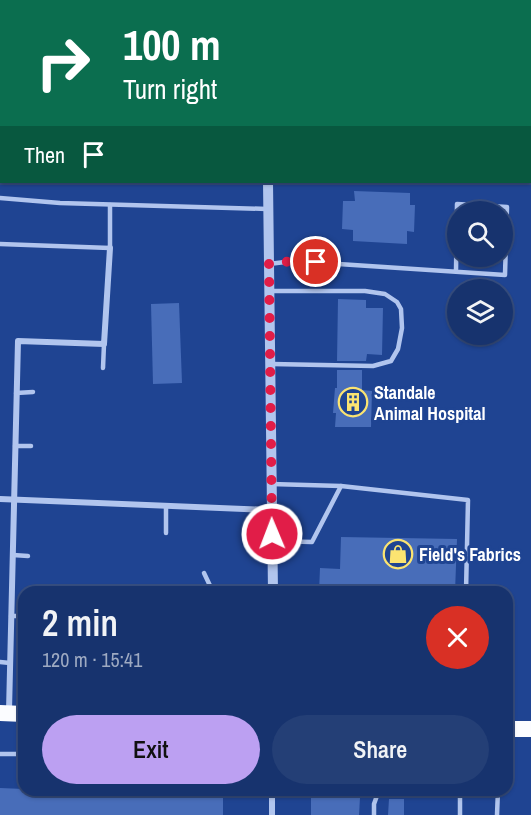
<!DOCTYPE html>
<meta charset="utf-8">
<style>
:root{--surface:#17336e;--page:#243f76;--text:#f1f3f6;--muted:#9eaac2;--line:#364e81;--accent:#bca0f2}
body{margin:0;font-family:"Archivo Narrow",sans-serif;background:var(--page);color:var(--text);height:100vh;display:flex;flex-direction:column;font-size:22px;white-space:nowrap}
*{box-sizing:border-box;margin:0}
p{font-size:20px;color:var(--muted)}
.icon{flex:none;width:33px;height:33px;fill:none;stroke:currentColor;stroke-width:2;stroke-linecap:round;stroke-linejoin:round}
.map{position:relative;flex:1;overflow:hidden}
.panel{position:absolute;left:18px;top:586px;width:495px;height:210px;display:flex;flex-direction:column;background:var(--surface);border-radius:18px;box-shadow:0 2px 4px #0004,0 0 0 2px var(--line)}
.panel>*{flex:none}
.banner{position:absolute;left:0px;top:0px;width:531px;height:183px;box-shadow:0 2px 4px #0004,0 0 0 2px var(--line);background:#0b6e4f;color:#fff;overflow:hidden}
.buttons{position:absolute;left:447px;top:201px;display:grid;gap:12px}
.buttons a{display:grid;place-items:center;width:66px;height:66px;border-radius:50%;background:var(--surface);box-shadow:0 2px 4px #0004,0 0 0 2px var(--line);font-size:30px}
.pin{position:absolute;display:grid;place-items:center;width:51px;height:51px;color:#fff;margin:-26px;border:3px solid #fff;border-radius:50%;box-shadow:0 2px 6px #0007}
.me{position:absolute;width:66px;margin:-33px;rotate:359deg;stroke-linejoin:round;filter:drop-shadow(0 0 4px #0008)}
.turn{display:flex;align-items:center;gap:21px;height:126px;padding:0 24px;font-size:27px}
.turn .icon{width:78px;height:78px;stroke-width:2.5}
.turn b{display:block;font-size:42px;line-height:51px}
.then{display:flex;align-items:center;height:57px;padding:0 24px;background:#0003;gap:12px;font-size:22px}
.round{display:grid;place-items:center;flex:none;width:63px;height:63px;border-radius:32px;background:var(--page)}
.overview{display:flex;align-items:center;justify-content:space-between;height:102px;padding:0 24px}
h1{font-size:36px;font-weight:600;line-height:45px}
.action{display:flex;gap:12px;margin-top:auto;padding:12px 24px}
.action a{flex:1;height:69px;border-radius:36px;background:var(--accent);color:#111;font-size:24px;font-weight:600;line-height:69px;text-align:center}
.action a+a{background:var(--page);color:var(--text)}
.map>svg:first-child{display:block}
.green{fill:#335db0}
.building{fill:#486db9}
.lines{fill:none;stroke-linecap:round;stroke-linejoin:round}
.service{stroke:#b1c5ee;stroke-width:4.5}
.minor{stroke:#b1c5ee;stroke-width:6}
.tertiary{stroke:#b1c5ee;stroke-width:10}
.trunk{stroke:#fbfcff;stroke-width:16}
.route{stroke:#e11d48;stroke-width:10;stroke-dasharray:0 18}
.labels{text-anchor:middle;dominant-baseline:central;stroke-width:6;stroke-linejoin:round;paint-order:stroke}
.poi-label{font-size:18px;font-weight:bold;fill:#fff;stroke:#1f4492;text-anchor:start}
</style>
<div class="map">
<svg width="531" height="815" viewBox="0 0 531 815">
<rect width="100%" height="100%" fill="#1f4492"/>
<polygon class="green" points="0,0 36,0 36,2 2,2 1,169 0,168"/>
<g class="building">
<polygon points="354,191 410,193 410,205 415,205 414,232 407,231 407,244 353,241 353,230 342,229 343,201 355,201"/>
<polygon points="338,299 366,300 366,308 383,308 382,355 367,354 366,361 337,361"/>
<polygon points="179,303 182,383 153,384 151,304"/>
<polygon points="337,370 362,370 362,390 372,391 371,427 335,427 336,413 333,413 335,388 337,388"/>
<polygon points="341,537 457,539 455,592 319,592 320,568 340,569"/>
<polygon points="0,788 24,789 24,790 83,790 164,795 223,795 223,815 0,815"/>
<polygon points="311,796 360,798 359,815 311,815"/>
<polygon points="389,799 404,799 404,815 388,815"/>
</g>
<g class="lines">
<g class="service">
<polyline points="0,198 60,203 267,209"/>
<polyline points="0,244 110,248 110,205"/>
<polyline points="269,264 293,261 505,275 507,207 457,204 456,271"/>
<polyline points="269,291 365,291 385,294 397,302 401,309 402,328 398,349 391,361 373,366 272,364"/>
<polyline points="103,368 104,344"/>
<polyline points="16,393 33,392"/>
<polyline points="15,446 31,446"/>
<polyline points="271,484 341,486 468,500 466,592"/>
<polyline points="166,506 166,533"/>
<polyline points="272,541 312,542 341,486"/>
<polyline points="13,555 28,556"/>
<polyline points="204,573 213,592"/>
<polyline points="11,616 24,616"/>
<polyline points="0,662 10,663"/>
<polyline points="0,754 24,754"/>
<polyline points="374,815 374,804 379,790"/>
<polyline points="460,815 460,790"/>
<polyline points="497,815 498,790"/>
</g>
<g class="minor">
<polyline points="0,499 271,510"/>
<polyline points="9,711 18,341 104,344 110,248"/>
<polyline points="272,815 272,790"/>
</g>
<g class="tertiary">
<polyline points="266,0 266,2"/>
<polyline points="268,182 273,592"/>
</g>
<g class="trunk">
<polyline points="0,713 24,714"/>
<polyline points="507,729 531,729"/>
</g>
</g>
<g class="lines">
<polyline class="route" points="272,534 269,264 293,261 316,262"/>
</g>
<defs>
<g id="building-ring" transform="scale(1.5)"><circle r="9.5" fill="#1f4492" stroke="#fbe471" stroke-width="1.5"/><path d="M-4-6H4V6H1V3H-1V6H-4ZM-2.5-4.3h1.7v1.8h-1.7ZM.8-4.3h1.7v1.8H.8ZM-2.5-1h1.7V.8h-1.7ZM.8-1h1.7V.8H.8Z" fill="#fbe471"/></g>
<g id="shop-ring" transform="scale(1.5)"><circle r="9.5" fill="#1f4492" stroke="#fbe471" stroke-width="1.5"/><path d="M-5-2.5h2.3a2.7 3.5 0 0 1 5.4 0H5L5.5 6h-11ZM-1.5-2.5h3a1.5 2.3 0 0 0-3 0Z" fill="#fbe471"/></g>
</defs>
<g fill-rule="evenodd">
<use href="#building-ring" x="353" y="402"/>
<use href="#shop-ring" x="398" y="554"/>
</g>
<g class="labels">
<g class="poi-label">
<text x="374" y="392">Standale<tspan x="374" dy="21">Animal Hospital</tspan></text>
<text x="419" y="554">Field's Fabrics</text>
</g>
</g>
</svg>
<div class="buttons">
<a><svg class="icon" aria-label="search" viewBox="0 0 24 24"><circle cx="10" cy="10" r="6"/><path d="M15 15l6 6"/></svg></a>
<a><svg class="icon" aria-label="layers" viewBox="0 0 24 24"><path d="M12 4l9 5-9 5-9-5zM3 14l9 5 9-5"/></svg></a>
</div>
<div class="pin" style="left:316px;top:262px;background:#d93025"><svg class="icon" aria-label="arrive" viewBox="0 0 24 24"><path d="M6 21V4h12l-3 4 3 4H6"/></svg></div>
<svg class="me" style="left:272px;top:534px" viewBox="-20 -20 40 40"><circle r="17" fill="#e11d48" stroke="#fff" stroke-width="3"/><path d="M0-11L8 9 0 5-8 9z" fill="#fff"/></svg>
<div class="banner">
<div class="turn"><svg class="icon" aria-label="right" viewBox="0 0 24 24"><path d="M7 20v-9h11M14 6l5 5-5 5"/></svg><div><b>100 m</b>Turn right</div></div>
<div class="then">Then<svg class="icon" aria-label="arrive" viewBox="0 0 24 24"><path d="M6 21V4h12l-3 4 3 4H6"/></svg></div>
</div>
<section class="panel">
<div class="overview"><div><h1>2 min</h1><p>120 m · 15:41</p></div><a class="round" style="background:#d93025;color:#fff"><svg class="icon" aria-label="close" viewBox="0 0 24 24"><path d="M6 6l12 12M18 6L6 18"/></svg></a></div>
<div class="action"><a>Exit</a><a>Share</a></div>
</section>
</div>
